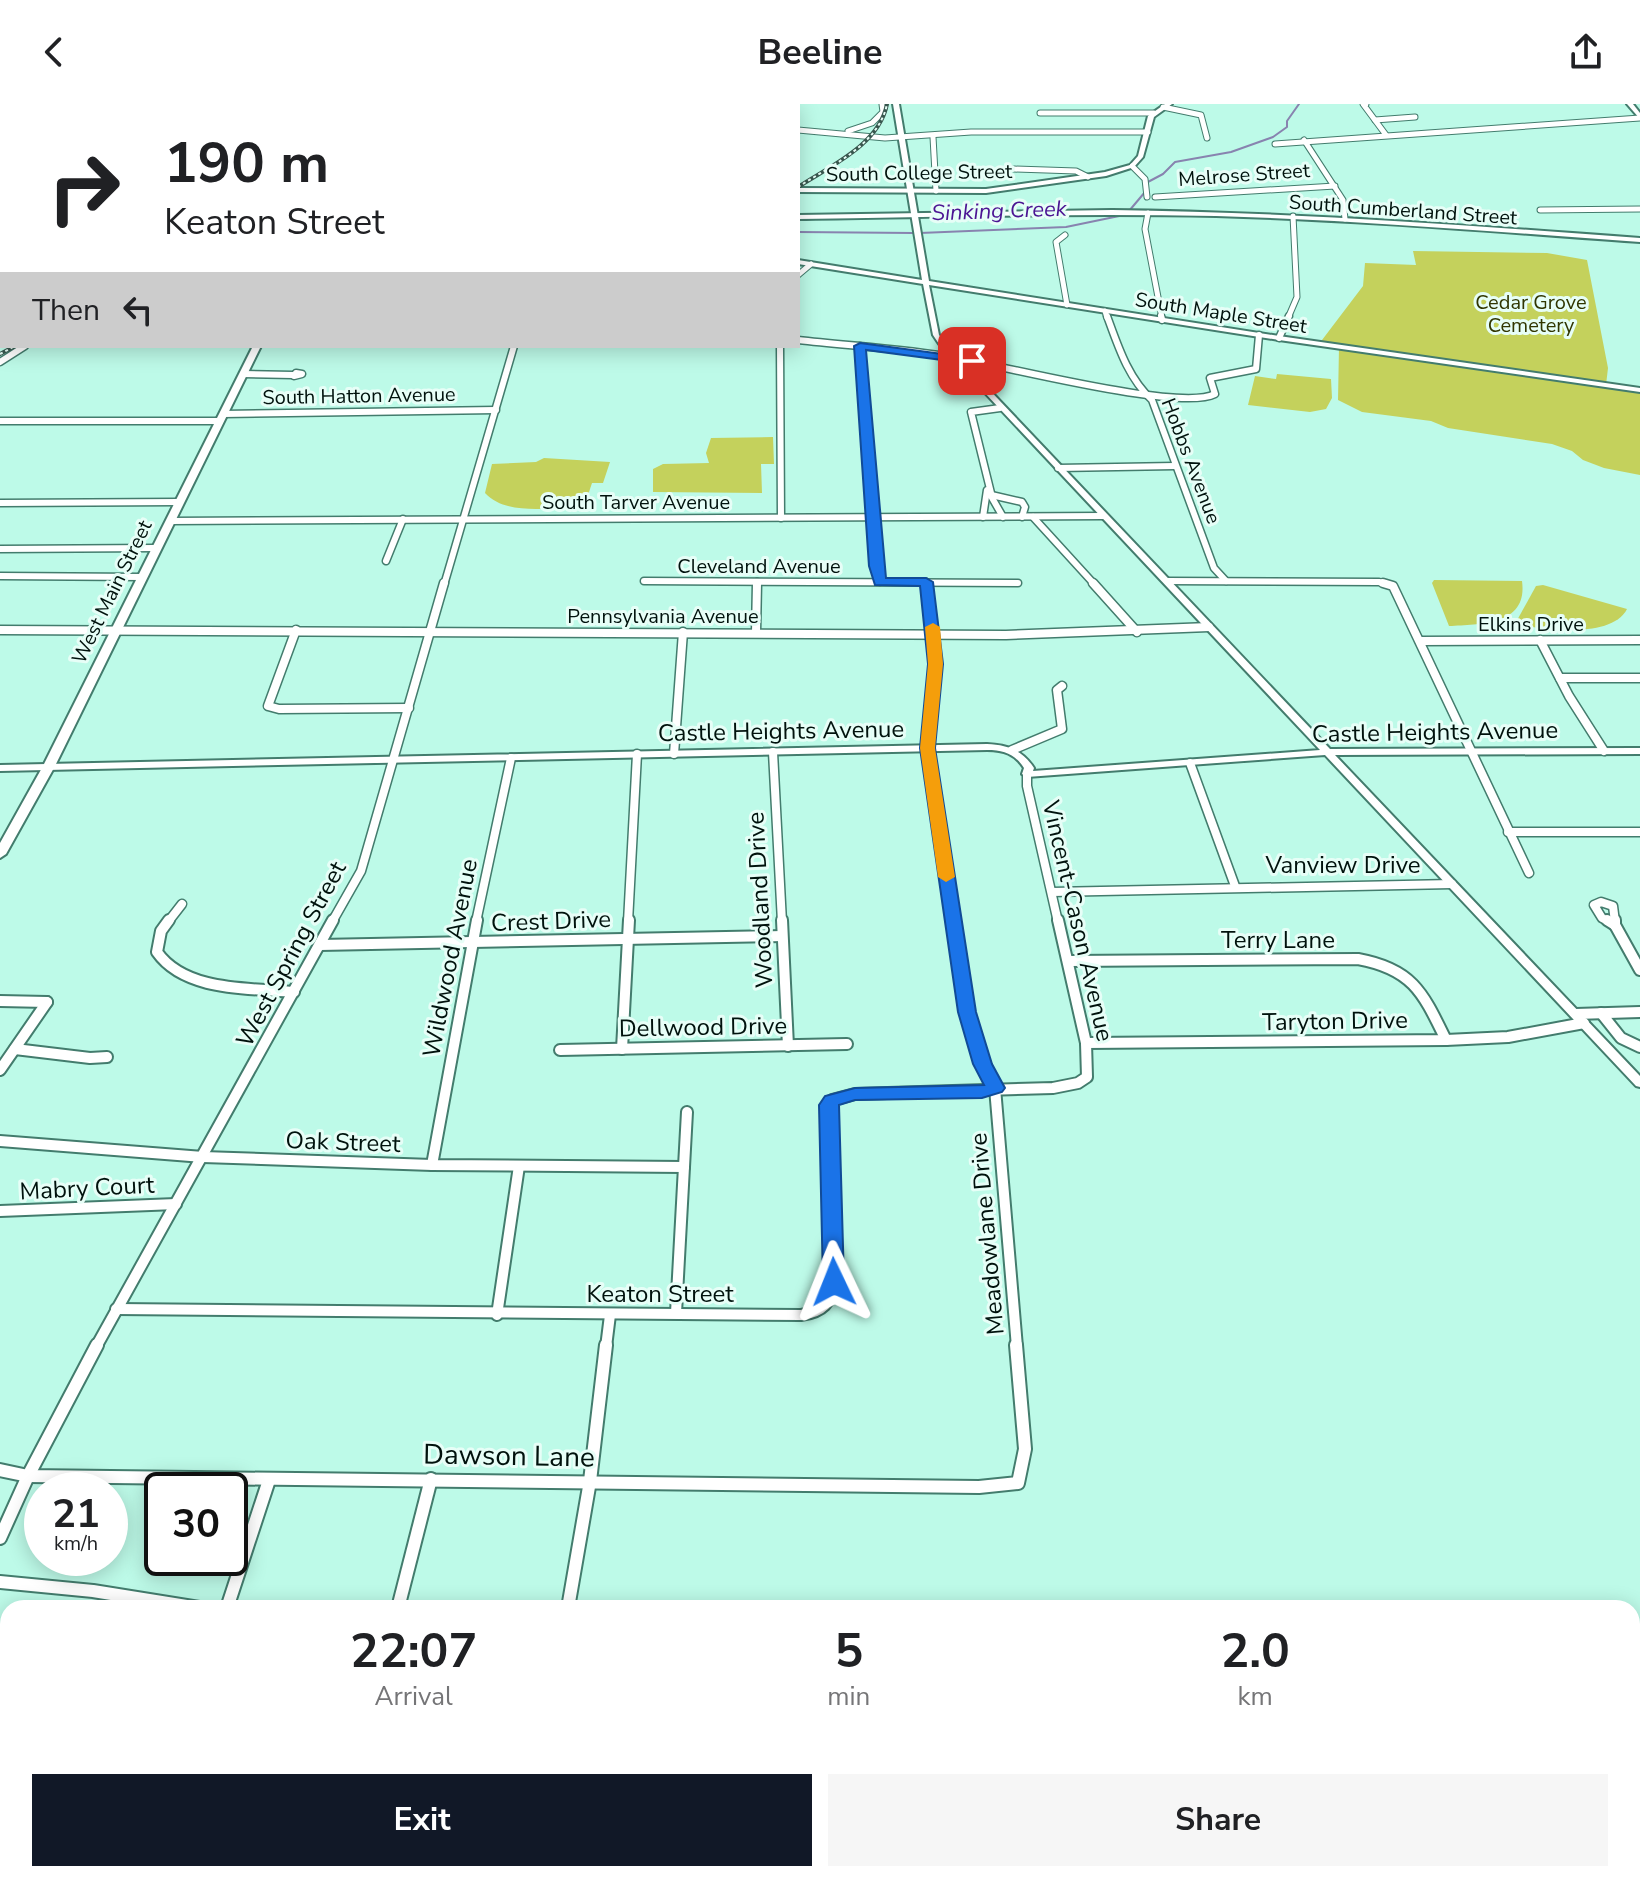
<!DOCTYPE html>
<style>
:root{--surface:#fff;--page:#f6f6f6;--text:#202124;--muted:#757577;--accent:#111827}
body{margin:0;font-family:"Nunito Sans",sans-serif;background:var(--page);color:var(--text);height:100vh;display:flex;flex-direction:column;font-size:30px;white-space:nowrap}
*{box-sizing:border-box;margin:0}
p{font-size:26px;color:var(--muted)}
.icon{flex:none;width:44px;height:44px;fill:none;stroke:currentColor;stroke-width:2;stroke-linecap:round;stroke-linejoin:round}
.map{position:relative;flex:1;overflow:hidden}
.panel{position:absolute;left:0px;top:1496px;width:1640px;height:282px;display:flex;flex-direction:column;background:var(--surface);border-radius:24px 24px 0 0;box-shadow:0 4px 20px #0003}
.panel>*{flex:none}
.top-card{position:absolute;left:0px;top:0px;width:800px;height:244px;box-shadow:0 4px 20px #0003;background:#fff;color:var(--text);overflow:hidden}
.speed{position:absolute;left:24px;top:1368px;display:flex;gap:16px;font-size:40px;font-weight:700;text-align:center}
.speed>*{display:grid;place-content:center;width:104px;height:104px;border-radius:50%;background:var(--surface);box-shadow:0 4px 20px #0003;line-height:1}
.speed small{font-size:20px;font-weight:400}
.speed .limit{border:4px solid #111;border-radius:12px;background:#fff;color:#111}
.pin{position:absolute;display:grid;place-items:center;width:68px;height:68px;color:#fff;margin:-34px;border-radius:16px;box-shadow:0 4px 12px #0006}
.me{position:absolute;width:88px;margin:-44px;rotate:358deg;stroke-linejoin:round;filter:drop-shadow(0 0 6px #0008)}
.turn{display:flex;align-items:center;gap:28px;height:168px;padding:0 32px;font-size:36px}
.turn .icon{width:104px;height:104px;stroke-width:2.5}
.turn b{display:block;font-size:56px;line-height:68px}
.then{display:flex;align-items:center;height:76px;padding:0 32px;background:#0003;gap:16px;font-size:30px}
.eta{display:flex;justify-content:space-evenly;align-items:center;height:136px;text-align:center}
.eta b{font-size:48px;font-weight:700;line-height:56px}
.cta{display:flex;gap:16px;margin-top:auto;padding:16px 32px}
.cta a{flex:1;height:92px;border-radius:0px;background:var(--accent);color:#fff;font-size:32px;font-weight:700;line-height:92px;text-align:center}
.cta a+a{background:var(--page);color:var(--text)}
header{display:flex;justify-content:space-between;align-items:center;height:104px;padding:0 32px;background:var(--surface);font-size:36px;font-weight:700}
.map>svg:first-child{display:block}
.green{fill:#c4d15c}
.lines{fill:none;stroke-linecap:round;stroke-linejoin:round}
.stream{stroke:#8883af;stroke-width:2}
.minor-far4-casing{stroke:#437c6d;stroke-width:7}
.minor-far3-casing{stroke:#437c6d;stroke-width:9}
.minor-far2-casing{stroke:#437c6d;stroke-width:11}
.minor-far1-casing{stroke:#437c6d;stroke-width:14}
.minor-casing{stroke:#437c6d;stroke-width:16}
.tertiary-casing{stroke:#437c6d;stroke-width:4}
.secondary-casing{stroke:#437c6d;stroke-width:4}
.primary-casing{stroke:#437c6d;stroke-width:4}
.minor-far4{stroke:#fff;stroke-width:5}
.minor-far3{stroke:#fff;stroke-width:6}
.minor-far2{stroke:#fff;stroke-width:8}
.minor-far1{stroke:#fff;stroke-width:10}
.minor{stroke:#fff;stroke-width:12}
.tertiary{fill:#fff;fill-rule:evenodd}
.secondary{fill:#fff;fill-rule:evenodd}
.primary{fill:#fff;fill-rule:evenodd}
.rail-casing{stroke:#38574e;stroke-width:4}
.rail{stroke:#e7fef7;stroke-width:2;stroke-dasharray:3;stroke-linecap:butt}
.route{fill:#1a73e8;stroke:#114b97;stroke-width:2}
.slow{fill:#f59e0b}
.labels{text-anchor:middle;dominant-baseline:central;stroke-width:6;stroke-linejoin:round;paint-order:stroke}
.far-street-label{font-size:20px;fill:#00120d;stroke:#e7fef7}
.far-park-label{font-size:20px;fill:#313600;stroke:#e7fef7}
.far-water-label{font-size:22px;font-style:italic;fill:#4b1493;stroke:#e7fef7}
.street-label{font-size:24px;fill:#00120d;stroke:#e7fef7}
.near-street-label{font-size:28px;fill:#00120d;stroke:#e7fef7}
</style>
<header><svg class="icon" aria-label="back" viewBox="0 0 24 24"><path d="M15 5l-7 7 7 7"/></svg>Beeline<svg class="icon" aria-label="share" viewBox="0 0 24 24"><path d="M12 15V3M7 8l5-5 5 5M5 13v7h14v-7"/></svg></header>
<div class="map">
<svg width="1640" height="1777" viewBox="0 0 1640 1777">
<rect width="100%" height="100%" fill="#bdfae8"/>
<g class="green">
<polygon points="1413,147 1547,149 1587,156 1608,264 1606,281 1640,286 1640,371 1604,364 1583,356 1572,347 1552,340 1448,324 1431,317 1362,308 1338,296 1339,243 1319,240 1363,182 1365,159 1416,161"/>
<polygon points="1277,270 1331,275 1332,294 1326,305 1310,308 1248,301 1255,272 1276,275"/>
<polygon points="773,333 774,360 761,360 762,389 653,388 653,365 663,360 709,359 706,349 711,334"/>
<path d="M 544,354 L 610,358 L 603,379 L 592,379 L 584,403 C 553,403 507,413 485,389 L 492,360 L 536,358 Z"/>
<path d="M 1434,476 L 1522,477 C 1528,521 1482,520 1449,522 L 1432,479 Z"/>
<path d="M 1543,481 L 1627,505 C 1612,535 1542,526 1515,520 L 1536,482 Z"/>
</g>
<g class="lines">
<g class="stream">
<polyline points="1146,79 1163,70 1175,58 1231,48 1273,33 1287,23 1287,17 1299,0"/>
<polyline points="1129,107 1145,88"/>
<polyline points="798,128 913,129"/>
<polyline points="920,129 1066,123 1124,111"/>
</g>
<g class="minor-far4-casing">
<g id="minor-far4">
<polyline points="1366,0 1363,0 1386,31"/>
<polyline points="322,2 371,1"/>
<polyline points="422,2 428,0"/>
<polyline points="1163,3 1201,11 1207,34"/>
<polyline points="1040,9 1154,9"/>
<polyline points="1375,16 1415,13"/>
<polyline points="798,26 885,34 971,28 1148,28"/>
<polyline points="848,27 872,19 883,8 882,0"/>
<polyline points="933,33 936,87"/>
<polyline points="1304,36 1343,96 1345,115"/>
<polyline points="1275,40 1640,14"/>
<polyline points="1132,62 1145,75 1147,93"/>
<polyline points="1014,65 1076,67 1088,73"/>
<polyline points="1155,93 1335,82"/>
<polyline points="1540,106 1640,105"/>
<polyline points="1148,109 1145,125 1162,214"/>
<polyline points="1065,131 1056,138 1067,201"/>
<polyline points="798,171 811,160"/>
<polyline points="1105,207 1107,214"/>
<polyline points="1288,214 1297,193 1293,112"/>
</g>
</g>
<g class="minor-far3-casing">
<g id="minor-far3">
<path d="M 1107,212 C 1118,242 1128,274 1152,296 L 1214,464 L 1226,477"/>
<polyline points="1161,212 1162,216"/>
<polyline points="1279,234 1289,212"/>
<path d="M 798,236 C 850,242 904,244 956,254 C 1004,262 1180,308 1215,290 L 1210,274 L 1256,265 L 1259,231"/>
<polyline points="780,242 781,414"/>
<polyline points="860,242 876,462 880,478"/>
<polyline points="0,258 25,242"/>
<polygon points="296,269 302,270 294,272"/>
<polyline points="243,270 293,271"/>
<polyline points="223,310 496,306"/>
<polyline points="0,317 219,317"/>
<polyline points="1058,364 1175,362"/>
<polyline points="991,389 971,308 1000,304"/>
<polyline points="987,390 1022,398 1025,403 1022,413"/>
<polyline points="991,392 1003,413"/>
<polyline points="0,399 179,398"/>
<polyline points="983,413 987,386"/>
<polyline points="1033,413 1095,481"/>
<polyline points="170,417 1103,412"/>
<polyline points="0,445 156,444"/>
<polyline points="386,457 403,415"/>
<polyline points="0,472 142,473"/>
<polyline points="644,477 1018,479"/>
<polyline points="1167,477 1379,478 1390,481"/>
<polyline points="926,478 926,481"/>
<polyline points="444,481 514,242"/>
<polyline points="757,481 757,478"/>
</g>
</g>
<g class="minor-far2-casing">
<g id="minor-far2">
<polyline points="926,479 936,560 928,644 954,818"/>
<polyline points="1093,479 1137,528"/>
<polyline points="1383,479 1393,482 1529,769"/>
<polyline points="0,526 1006,531 1209,523"/>
<polyline points="296,526 268,602 279,605 409,604"/>
<polyline points="756,528 757,479"/>
<polyline points="1540,536 1569,592 1604,647"/>
<polyline points="1421,537 1640,536"/>
<polyline points="1560,574 1640,574"/>
<polyline points="1012,646 1062,625 1057,586 1062,582"/>
<polyline points="773,648 782,818"/>
<polyline points="674,650 683,528"/>
<polyline points="1190,659 1235,782"/>
<polyline points="1027,670 1027,682 1058,818"/>
<polyline points="1508,728 1640,728"/>
<polyline points="1052,788 1452,780"/>
<polyline points="168,818 182,800"/>
<polyline points="332,818 361,767 444,479"/>
<polyline points="476,818 511,654"/>
<polyline points="628,818 637,650"/>
<polyline points="1610,818 1602,814 1594,801 1601,798 1613,802 1615,818"/>
</g>
</g>
<g class="minor-far1-casing">
<g id="minor-far1">
<path d="M 169,816 L 161,827 L 157,848 C 185,888 250,884 294,888"/>
<polyline points="782,816 788,942"/>
<path d="M 953,816 C 962,875 968,931 995,984 L 1017,1243"/>
<polyline points="1607,816 1615,821"/>
<polyline points="1615,816 1615,821"/>
<polyline points="1615,821 1640,866"/>
<polyline points="320,841 782,832"/>
<path d="M 1069,857 L 1358,855 C 1413,865 1423,889 1446,936"/>
<polyline points="0,897 47,898"/>
<polyline points="1601,909 1621,934 1640,943"/>
<polyline points="1576,910 1640,908"/>
<polyline points="1086,939 1446,936 1508,933 1584,919"/>
<polyline points="15,945 90,954 107,953"/>
<polyline points="622,945 629,816"/>
<polyline points="560,946 847,940"/>
<polyline points="0,966 47,898"/>
<polyline points="0,1037 203,1053 432,1061 684,1063"/>
<polyline points="432,1061 477,816"/>
<polyline points="0,1107 176,1100"/>
<path d="M 116,1205 L 801,1211 C 823,1208 831,1199 834,1178 L 829,1001 L 832,996 L 855,990 L 1053,984 L 1078,979 L 1087,973 L 1086,939 L 1058,816"/>
<polyline points="676,1209 687,1008"/>
<polyline points="497,1211 519,1062"/>
<polyline points="96,1243 333,816"/>
<polyline points="606,1243 610,1211"/>
</g>
</g>
<g class="minor-casing">
<g id="minor">
<polyline points="0,1366 28,1372 979,1383 1018,1379 1025,1345 1016,1241"/>
<polyline points="0,1434 28,1372 97,1241"/>
<polyline points="0,1478 93,1487 199,1504"/>
<polyline points="227,1504 269,1376"/>
<polyline points="398,1504 431,1375"/>
<polyline points="568,1504 590,1377 606,1241"/>
<polyline points="0,1591 8,1592"/>
<polyline points="132,1777 135,1770"/>
<polyline points="326,1777 328,1770"/>
<polyline points="517,1777 519,1770"/>
</g>
</g>
<g class="tertiary-casing">
<g id="tertiary">
<path d="M 893,0 L 899,0 L 929,177 L 1279,232 L 1640,284 L 1640,288 L 1279,236 L 929,181 L 939,231 L 944,238 L 1330,645 L 1640,644 L 1640,650 L 1335,651 L 1640,972 L 1640,983 L 1636,982 L 1325,651 L 1027,673 L 1022,670 L 1024,664 C 1015,650 1004,646 987,646 L 0,667 L 0,661 L 987,640 C 1008,641 1022,646 1034,664 L 1033,667 L 1320,646 L 939,240 L 933,231 L 923,180 L 798,160 L 798,156 L 922,176 Z"/>
<polygon points="1627,0 1633,0 1640,9 1640,15"/>
<rect x="0" y="35" width="2" height="4"/>
</g>
</g>
<g class="secondary-casing">
<polygon id="secondary" points="1165,0 1172,0 1154,13 1143,53 1134,63 1106,72 986,89 798,88 798,84 986,85 1105,68 1130,61 1138,52 1148,12"/>
</g>
<g class="primary-casing">
<g id="primary">
<rect x="368" y="0" width="6" height="2"/>
<rect x="0" y="92" width="2" height="6"/>
<path d="M 1112,106 C 1288,108 1464,121 1640,134 L 1640,138 C 1499,128 1358,116 1216,112 C 1077,109 937,113 798,115 L 798,111 Z"/>
<rect x="0" y="116" width="2" height="4"/>
<polygon points="253,242 261,242 55,662 6,750 0,754 0,739 43,662"/>
</g>
</g>
<use href="#minor-far4" class="minor-far4"/>
<use href="#minor-far3" class="minor-far3"/>
<use href="#minor-far2" class="minor-far2"/>
<use href="#minor-far1" class="minor-far1"/>
<use href="#minor" class="minor"/>
<use href="#tertiary" class="tertiary"/>
<use href="#secondary" class="secondary"/>
<use href="#primary" class="primary"/>
<g class="rail-casing">
<g id="rail">
<path d="M 798,83 C 830,62 879,41 887,0"/>
<polyline points="0,250 15,242"/>
</g>
</g>
<use href="#rail" class="rail"/>
</g>
<polygon class="route" points="860,239 972,254 978,257 972,260 866,246 886,474 926,474 933,478 943,560 935,644 976,908 992,960 1005,984 1002,988 982,994 855,996 839,1001 844,1178 841,1184 826,1184 823,1178 819,1001 825,992 855,984 984,981 973,960 958,908 920,644 928,560 920,482 875,481 869,462 854,242"/>
<polygon class="slow" points="933,519 940,523 943,560 935,644 955,773 946,778 938,773 920,644 928,560 925,523"/>
<g class="labels">
<g class="far-street-label">
<text transform="translate(919 69) rotate(-1)">South College Street</text>
<text transform="translate(1244 71) rotate(-4)">Melrose Street</text>
<text transform="translate(1403 106) rotate(4)">South Cumberland Street</text>
<text transform="translate(1221 209) rotate(9)">South Maple Street</text>
<text transform="translate(359 292) rotate(-1)">South Hatton Avenue</text>
<text transform="translate(1191 357) rotate(69)">Hobbs Avenue</text>
<text x="636" y="398">South Tarver Avenue</text>
<text x="759" y="462">Cleveland Avenue</text>
<text transform="translate(112 488) rotate(-64)">West Main Street</text>
<text x="663" y="512">Pennsylvania Avenue</text>
<text x="1531" y="520">Elkins Drive</text>
</g>
<g class="far-park-label">
<text x="1531" y="198">Cedar Grove<tspan x="1531" dy="23">Cemetery</tspan></text>
</g>
<g class="far-water-label">
<text transform="translate(999 107) rotate(-2)">Sinking Creek</text>
</g>
<g class="street-label">
<text transform="translate(781 627) rotate(-1)">Castle Heights Avenue</text>
<text transform="translate(1435 628) rotate(-1)">Castle Heights Avenue</text>
<text x="1343" y="761">Vanview Drive</text>
<text transform="translate(760 796) rotate(-93)">Woodland Drive</text>
<text transform="translate(551 817) rotate(-2)">Crest Drive</text>
<text transform="translate(1078 817) rotate(77)">Vincent-Cason Avenue</text>
<text x="1278" y="836">Terry Lane</text>
<text transform="translate(291 850) rotate(-62)">West Spring Street</text>
<text transform="translate(450 854) rotate(-79)">Wildwood Avenue</text>
<text transform="translate(1335 917) rotate(-1)">Taryton Drive</text>
<text transform="translate(703 923) rotate(-1)">Dellwood Drive</text>
<text transform="translate(343 1038) rotate(2)">Oak Street</text>
<text transform="translate(87 1084) rotate(-3)">Mabry Court</text>
<text transform="translate(987 1130) rotate(-95)">Meadowlane Drive</text>
<text x="660" y="1190">Keaton Street</text>
</g>
<g class="near-street-label">
<text transform="translate(509 1352) rotate(1)">Dawson Lane</text>
</g>
</g>
</svg>
<div class="speed"><div>21<small>km/h</small></div><div class="limit">30</div></div>
<div class="pin" style="left:972px;top:257px;background:#d93025"><svg class="icon" aria-label="arrive" viewBox="0 0 24 24"><path d="M6 21V4h12l-3 4 3 4H6"/></svg></div>
<svg class="me" style="left:834px;top:1178px" viewBox="-20 -20 40 40"><path d="M0-17L14 15 0 8-14 15z" fill="#1a73e8" stroke="#fff" stroke-width="4"/></svg>
<div class="top-card">
<div class="turn"><svg class="icon" aria-label="right" viewBox="0 0 24 24"><path d="M7 20v-9h11M14 6l5 5-5 5"/></svg><div><b>190 m</b>Keaton Street</div></div>
<div class="then">Then<svg class="icon" aria-label="left" viewBox="0 0 24 24"><path d="M17 20v-9H6M10 6l-5 5 5 5"/></svg></div>
</div>
<section class="panel">
<div class="eta">
<div><b>22:07</b><p>Arrival</p></div>
<div><b>5</b><p>min</p></div>
<div><b>2.0</b><p>km</p></div>
</div>
<div class="cta"><a>Exit</a><a>Share</a></div>
</section>
</div>
